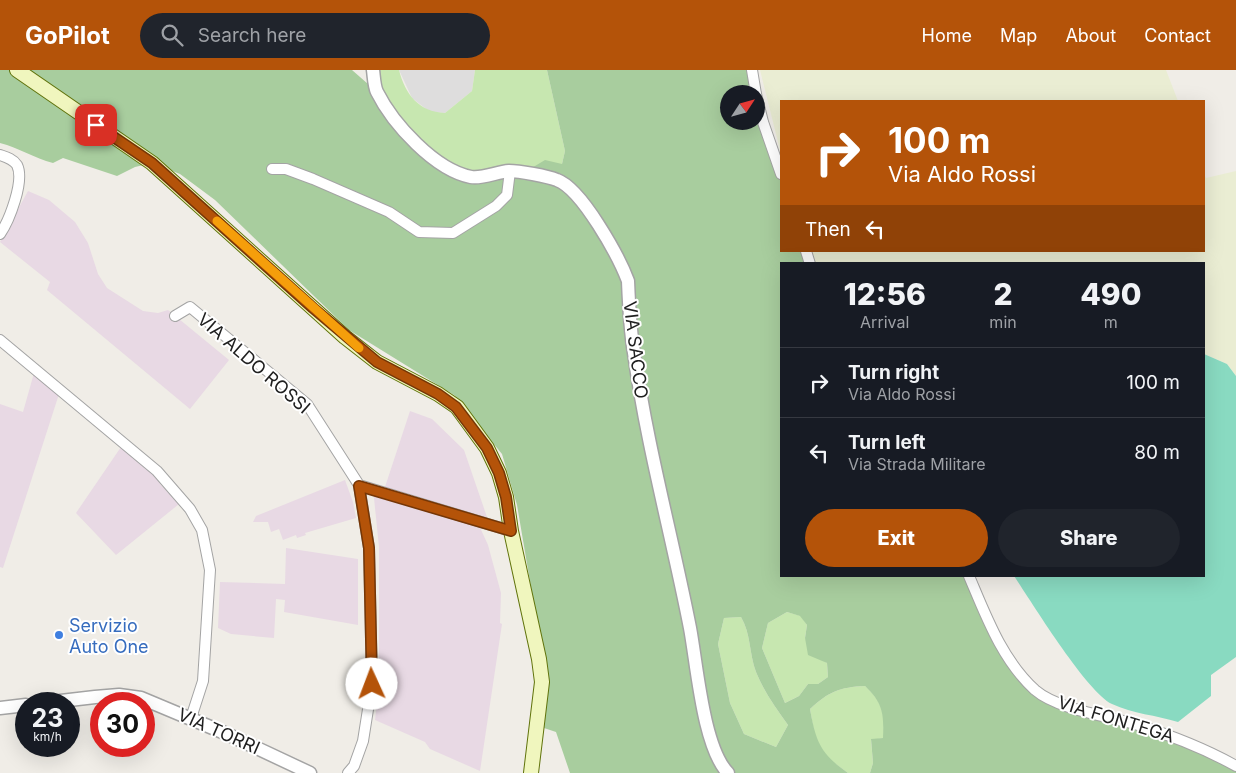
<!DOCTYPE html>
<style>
:root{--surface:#171b24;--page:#20242c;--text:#f1f3f6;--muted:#9ea1a6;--line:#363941;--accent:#b45309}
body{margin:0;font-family:Inter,sans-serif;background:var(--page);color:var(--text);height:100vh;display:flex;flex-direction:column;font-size:19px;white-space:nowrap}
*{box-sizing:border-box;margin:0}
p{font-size:16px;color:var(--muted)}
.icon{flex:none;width:28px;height:28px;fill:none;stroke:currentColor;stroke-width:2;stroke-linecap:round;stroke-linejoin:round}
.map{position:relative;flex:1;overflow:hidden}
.details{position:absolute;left:780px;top:192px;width:425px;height:315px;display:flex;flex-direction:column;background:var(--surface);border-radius:0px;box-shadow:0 5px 20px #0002}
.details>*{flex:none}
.guide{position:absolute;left:780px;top:30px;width:425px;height:152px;border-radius:0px;box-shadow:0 5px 20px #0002;background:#b45309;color:#fff;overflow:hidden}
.needle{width:32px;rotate:54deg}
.tools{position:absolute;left:720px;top:15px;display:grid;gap:10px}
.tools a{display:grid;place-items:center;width:45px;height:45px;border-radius:50%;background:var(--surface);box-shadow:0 5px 20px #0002;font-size:25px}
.speed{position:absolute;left:15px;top:622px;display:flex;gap:10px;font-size:25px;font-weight:700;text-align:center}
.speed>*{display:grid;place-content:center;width:65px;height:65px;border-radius:50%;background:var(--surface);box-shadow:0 5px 20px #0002;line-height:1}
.speed small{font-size:12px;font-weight:400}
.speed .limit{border:8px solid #d22;background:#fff;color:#111}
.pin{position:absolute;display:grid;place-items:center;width:42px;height:42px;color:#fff;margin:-21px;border-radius:10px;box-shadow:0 2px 8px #0006}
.me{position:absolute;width:55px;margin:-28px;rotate:358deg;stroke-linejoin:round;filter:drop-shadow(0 0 4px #0008)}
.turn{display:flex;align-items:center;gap:18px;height:105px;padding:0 25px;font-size:22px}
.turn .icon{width:65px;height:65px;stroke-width:2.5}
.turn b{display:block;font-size:35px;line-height:42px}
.then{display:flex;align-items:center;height:48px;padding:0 25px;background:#0003;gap:10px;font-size:19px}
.eta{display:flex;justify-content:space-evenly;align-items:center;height:85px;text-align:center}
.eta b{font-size:30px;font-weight:800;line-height:35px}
.action{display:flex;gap:10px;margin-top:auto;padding:10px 25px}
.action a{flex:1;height:58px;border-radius:30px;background:var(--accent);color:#fff;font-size:20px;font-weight:800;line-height:58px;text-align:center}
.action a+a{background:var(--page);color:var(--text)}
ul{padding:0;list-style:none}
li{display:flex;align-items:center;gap:15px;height:70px;padding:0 25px;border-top:1px solid var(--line)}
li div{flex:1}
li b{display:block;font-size:19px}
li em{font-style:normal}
header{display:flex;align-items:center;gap:30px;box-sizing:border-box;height:70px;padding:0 25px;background:var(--accent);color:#fff}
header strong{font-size:24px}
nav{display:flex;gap:28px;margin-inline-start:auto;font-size:18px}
.search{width:350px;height:45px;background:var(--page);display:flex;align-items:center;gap:12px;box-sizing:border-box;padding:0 18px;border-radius:28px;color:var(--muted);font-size:19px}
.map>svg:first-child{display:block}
.residential{fill:#dedddd}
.industrial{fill:#e8d9e4}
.farmland{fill:#eaedd3}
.grass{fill:#c7e7b0}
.forest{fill:#a8cd9e;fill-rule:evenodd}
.pitch{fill:#89dac1}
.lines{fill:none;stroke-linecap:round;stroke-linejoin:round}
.minor-casing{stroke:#a4a4a4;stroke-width:12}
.tertiary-casing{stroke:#a4a4a4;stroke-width:15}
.secondary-casing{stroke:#60730b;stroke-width:16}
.minor{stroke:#fff;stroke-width:10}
.tertiary{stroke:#fff;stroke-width:12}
.secondary{stroke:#f0f6be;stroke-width:14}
.route-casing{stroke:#753606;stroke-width:12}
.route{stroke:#b45309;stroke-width:9}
.slow{stroke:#f59e0b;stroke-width:9}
.shop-dot{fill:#3f7fe0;stroke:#fff;stroke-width:2}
.labels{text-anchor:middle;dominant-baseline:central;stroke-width:4;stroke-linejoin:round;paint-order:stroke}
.street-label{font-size:18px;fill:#202020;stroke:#fff}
.shop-label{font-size:18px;fill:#366cbe;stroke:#fff;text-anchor:start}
</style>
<header>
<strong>GoPilot</strong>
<div class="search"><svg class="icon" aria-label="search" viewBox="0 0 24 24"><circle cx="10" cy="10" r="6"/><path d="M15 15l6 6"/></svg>Search here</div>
<nav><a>Home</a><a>Map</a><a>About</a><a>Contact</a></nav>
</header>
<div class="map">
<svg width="1236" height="703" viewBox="0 0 1236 703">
<rect width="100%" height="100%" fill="#f0ede7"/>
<polygon class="residential" points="399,0 475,0 472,21 445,43 430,42 412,28"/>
<g class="industrial">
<polygon points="28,121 49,130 75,152 88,173 98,204 107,218 143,241 158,243 168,240 229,290 190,339 47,220 50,212 0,172"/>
<polygon points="34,303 59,324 3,498 0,497 0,334 23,342"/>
<polygon points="410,341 432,349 464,380 488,450 477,451 488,475 501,523 500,553 502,554 480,701 430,679 425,672 375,650 379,616 379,477 374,428 369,412 385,417"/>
<polygon points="121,377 157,401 160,414 179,434 116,485 76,443"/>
<polygon points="345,410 353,432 356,448 305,463 306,465 297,468 296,465 283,470 279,459 271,462 268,452 253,452 256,446"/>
<polygon points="286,478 358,489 358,555 284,542 285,530 276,529 274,568 231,564 218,558 220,512 285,514"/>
</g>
<g class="farmland">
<polygon points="760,0 1166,0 1178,31 781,31 781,84"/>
<polygon points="1236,101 1236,306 1227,294 1204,284 1204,194 815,194 811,181 1204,181 1204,104 1206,108"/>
</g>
<g class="grass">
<path d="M 373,0 L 399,0 C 405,24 419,42 445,43 L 472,21 L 475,0 L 547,0 L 565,81 L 562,94 L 530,99 L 496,111 L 472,107 L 448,98 L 398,54 Z"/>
<polygon points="787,542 801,546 807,555 805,568 817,587 827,593 828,607 818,614 808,614 799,626 785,633 762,578 768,553"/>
<path d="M 741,547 C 751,564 749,583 756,602 C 764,622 776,638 788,655 L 776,677 L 744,664 L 730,633 L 718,574 L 724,548 Z"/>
<path d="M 865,616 C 884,633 884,644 884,668 L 871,670 L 873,693 L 870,703 L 848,703 L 829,689 L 821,679 L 814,662 L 810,639 C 828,622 840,617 865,616 Z"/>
</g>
<path class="forest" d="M 0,0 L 352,0 L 376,21 L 429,84 L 472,107 L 496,111 L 530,99 L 545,90 L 562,94 L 565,81 L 547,0 L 752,0 L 756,24 L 729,24 L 729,51 L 756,51 L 756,24 L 781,104 L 781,181 L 806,181 L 810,194 L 781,194 L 781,506 L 969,506 L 1013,596 L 1060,634 L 1136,655 L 1236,696 L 1236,703 L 870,703 L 873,693 L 871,669 L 883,668 C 884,644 883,633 865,616 C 840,617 828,622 810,639 C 816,672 820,683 848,703 L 570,703 L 556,662 L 544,658 L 546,605 L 517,435 L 502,384 L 454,325 L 349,260 L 215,130 L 180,104 L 152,93 L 135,97 L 117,106 L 63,88 L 53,93 C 34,88 19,78 0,73 ZM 787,542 L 800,546 L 807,555 L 805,568 L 808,585 L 827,593 L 828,607 L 818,614 L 808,614 L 799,626 L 785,633 L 762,578 L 768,553 ZM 741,547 C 751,564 749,583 756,602 C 764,622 776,638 788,655 L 776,677 L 744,664 L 730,633 L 718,574 L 724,548 Z"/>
<path class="pitch" d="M 1204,284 L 1227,294 L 1236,306 L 1236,587 L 1211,605 L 1211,626 L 1178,652 C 1156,645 1133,644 1112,634 C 1086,621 1033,534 1014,506 L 1204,506 Z"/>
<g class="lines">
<g class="minor-casing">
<g id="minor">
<polyline points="752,0 756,24"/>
<polyline points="756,24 763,52 781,104"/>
<path d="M 0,85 C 6,87 13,89 17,95 C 25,111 9,151 0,164"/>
<polyline points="272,99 286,99 313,109 389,142 419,162 453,163 496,136 507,125 510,101"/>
<polyline points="806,181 810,194"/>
<polyline points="175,246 190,237 307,334 359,415 511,461"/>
<polyline points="0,270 157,401 190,439 202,460 210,500 203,611 191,648"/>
<path d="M 969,506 C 986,546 1002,590 1035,620 C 1057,639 1106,646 1135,654 C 1170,665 1204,678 1236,696"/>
<polyline points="348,703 354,696 363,671 372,614 369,478 359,415"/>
</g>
</g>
<g class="tertiary-casing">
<g id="tertiary">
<path d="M 373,0 C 374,7 374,16 377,22 C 393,54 435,100 471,107 C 482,109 497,102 509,101 C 519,101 547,106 557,110 C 582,119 619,187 628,211 C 629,235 630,260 634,283 C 647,376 672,466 690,558 C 697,595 703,677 728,703"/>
<polyline points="35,634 95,627 119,625 141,628 227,664 310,703"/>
<polyline points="0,638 26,635"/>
</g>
</g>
<g class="secondary-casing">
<polyline id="secondary" points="17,0 152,93 345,267 377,292 438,324 457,337 487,378 499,403 506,427 511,461 539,589 542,612 531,703"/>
</g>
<use href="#minor" class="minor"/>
<use href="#tertiary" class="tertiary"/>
<use href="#secondary" class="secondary"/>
</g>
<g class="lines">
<g class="route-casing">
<polyline id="route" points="96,55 152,93 313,238 377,292 438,324 456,337 487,378 499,403 506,427 511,461 359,416 369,478 372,614"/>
</g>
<use href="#route" class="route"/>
<polyline class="slow" points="217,151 359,278"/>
</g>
<circle class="shop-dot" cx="59" cy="565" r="5"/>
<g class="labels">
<g class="street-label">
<text transform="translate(636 280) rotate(83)">VIA SACCO</text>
<text transform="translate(254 293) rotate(41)">VIA ALDO ROSSI</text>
<text transform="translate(1116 649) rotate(17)">VIA FONTEGA</text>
<text transform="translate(219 661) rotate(24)">VIA TORRI</text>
</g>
<g class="shop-label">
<text x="69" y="555">Servizio<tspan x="69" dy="21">Auto One</tspan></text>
</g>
</g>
</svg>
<div class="tools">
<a><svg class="needle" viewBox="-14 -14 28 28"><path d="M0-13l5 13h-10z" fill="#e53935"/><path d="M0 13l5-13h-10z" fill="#9ea1a6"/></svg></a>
</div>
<div class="speed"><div>23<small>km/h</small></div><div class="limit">30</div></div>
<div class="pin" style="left:96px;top:55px;background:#d93025"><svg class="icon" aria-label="arrive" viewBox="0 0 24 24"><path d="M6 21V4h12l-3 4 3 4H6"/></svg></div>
<svg class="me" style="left:372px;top:614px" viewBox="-20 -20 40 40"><circle r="19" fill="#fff"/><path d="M0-13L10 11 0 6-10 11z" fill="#b45309"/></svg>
<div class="guide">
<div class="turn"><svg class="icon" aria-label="right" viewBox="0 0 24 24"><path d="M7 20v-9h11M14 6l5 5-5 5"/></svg><div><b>100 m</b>Via Aldo Rossi</div></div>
<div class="then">Then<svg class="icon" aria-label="left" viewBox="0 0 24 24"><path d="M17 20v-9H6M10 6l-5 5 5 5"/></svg></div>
</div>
<section class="details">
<div class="eta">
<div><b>12:56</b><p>Arrival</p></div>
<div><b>2</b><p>min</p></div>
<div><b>490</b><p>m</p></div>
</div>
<ul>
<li><svg class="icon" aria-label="right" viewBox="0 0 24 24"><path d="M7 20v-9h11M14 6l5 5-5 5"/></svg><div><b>Turn right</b><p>Via Aldo Rossi</p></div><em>100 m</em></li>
<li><svg class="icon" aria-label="left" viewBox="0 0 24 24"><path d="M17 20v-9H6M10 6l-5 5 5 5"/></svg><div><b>Turn left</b><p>Via Strada Militare</p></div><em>80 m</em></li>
</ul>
<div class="action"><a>Exit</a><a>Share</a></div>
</section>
</div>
